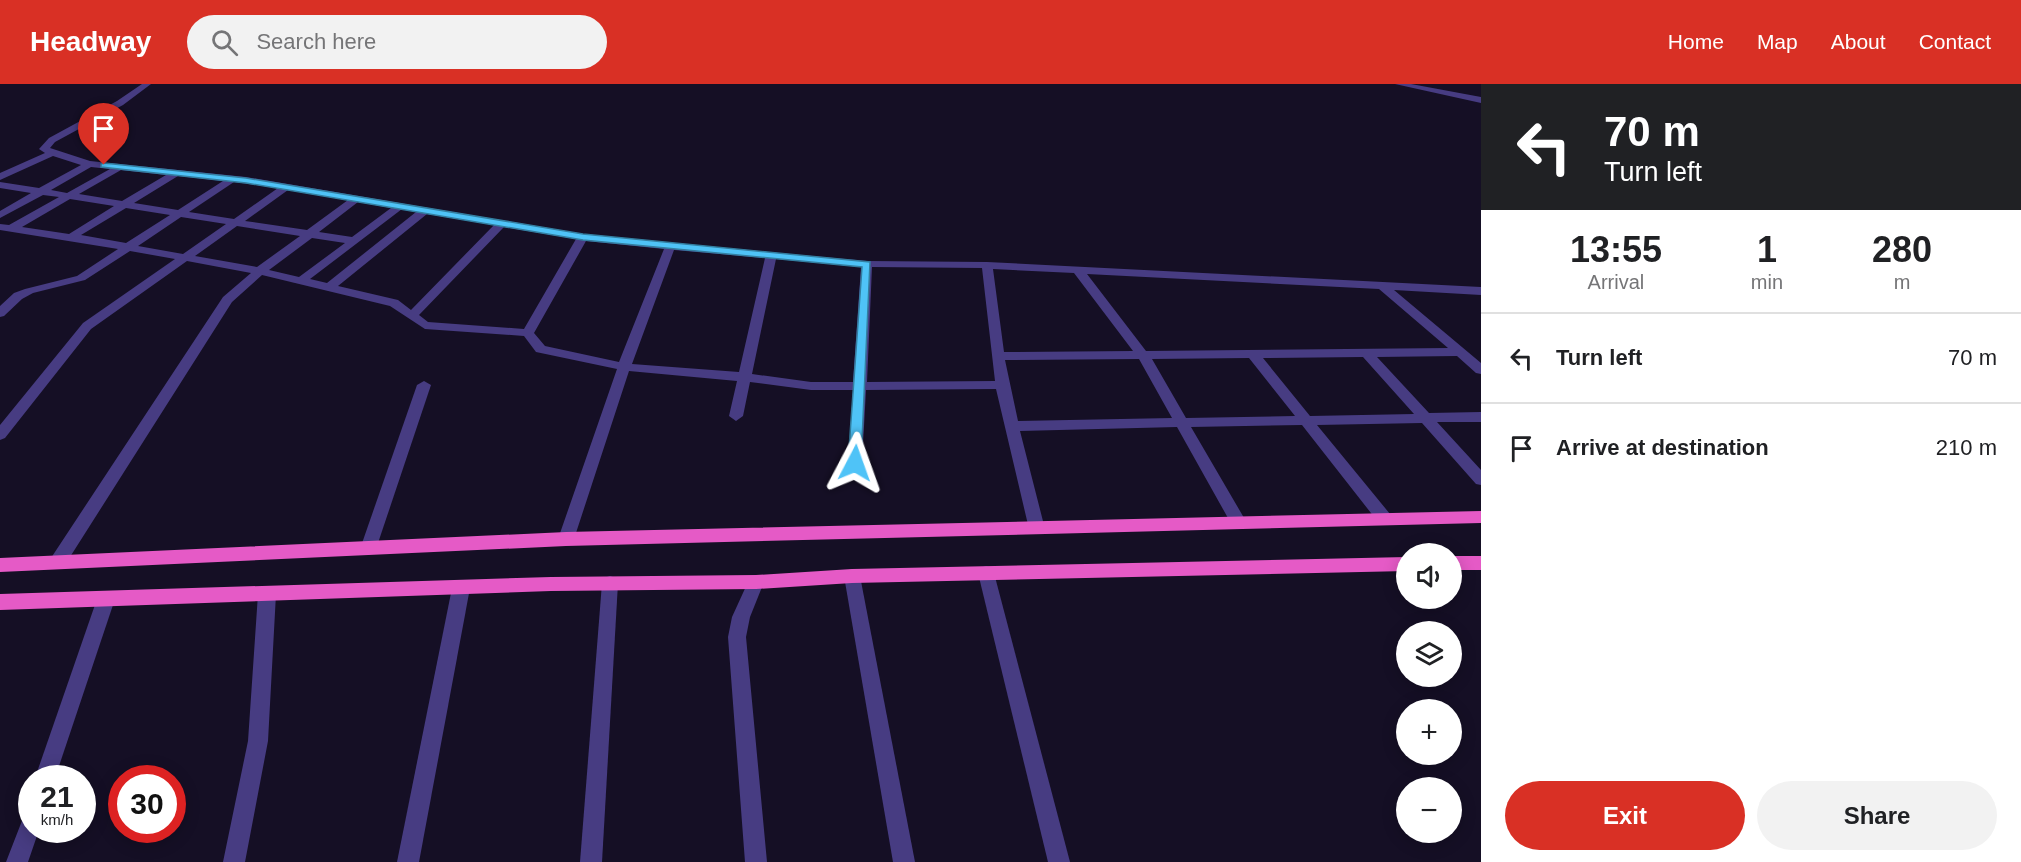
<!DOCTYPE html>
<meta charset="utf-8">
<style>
:root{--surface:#fff;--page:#f2f2f2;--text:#202124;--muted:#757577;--line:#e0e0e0;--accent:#d93025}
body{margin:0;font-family:Arial,sans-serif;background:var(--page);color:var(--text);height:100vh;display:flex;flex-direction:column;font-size:22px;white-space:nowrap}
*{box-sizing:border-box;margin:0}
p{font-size:20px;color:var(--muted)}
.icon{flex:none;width:33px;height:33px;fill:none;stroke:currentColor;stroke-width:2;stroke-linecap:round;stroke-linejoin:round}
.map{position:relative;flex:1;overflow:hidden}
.sheet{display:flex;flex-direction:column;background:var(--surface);width:540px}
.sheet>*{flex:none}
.top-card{background:#202124;color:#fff;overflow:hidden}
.controls{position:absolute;left:1396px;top:459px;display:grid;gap:12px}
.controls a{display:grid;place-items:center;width:66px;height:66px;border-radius:50%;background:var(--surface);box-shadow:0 3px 15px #0003;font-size:30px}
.speed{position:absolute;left:18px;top:681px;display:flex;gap:12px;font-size:30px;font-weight:700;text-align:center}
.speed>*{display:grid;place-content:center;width:78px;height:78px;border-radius:50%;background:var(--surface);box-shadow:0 3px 15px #0003;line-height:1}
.speed small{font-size:15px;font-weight:400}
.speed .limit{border:9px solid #d22;background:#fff;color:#111}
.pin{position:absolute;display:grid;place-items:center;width:51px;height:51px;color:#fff;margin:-62px -26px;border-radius:50% 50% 50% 0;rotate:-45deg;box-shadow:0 0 6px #0007}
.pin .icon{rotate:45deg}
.me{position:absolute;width:66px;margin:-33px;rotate:4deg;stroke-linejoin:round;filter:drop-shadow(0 0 4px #0008)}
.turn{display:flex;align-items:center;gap:21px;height:126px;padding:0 24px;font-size:27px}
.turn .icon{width:78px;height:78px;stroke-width:2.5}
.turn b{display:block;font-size:42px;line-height:51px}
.eta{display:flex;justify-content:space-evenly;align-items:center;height:102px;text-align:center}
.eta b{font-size:36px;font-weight:700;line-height:42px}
.cta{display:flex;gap:12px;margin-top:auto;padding:12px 24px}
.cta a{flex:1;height:69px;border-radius:36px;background:var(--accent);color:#fff;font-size:24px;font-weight:700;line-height:69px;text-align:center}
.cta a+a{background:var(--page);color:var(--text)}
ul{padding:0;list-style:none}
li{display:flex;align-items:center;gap:18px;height:90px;padding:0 24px;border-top:2px solid var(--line)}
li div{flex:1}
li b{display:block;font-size:22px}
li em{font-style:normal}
header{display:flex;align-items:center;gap:36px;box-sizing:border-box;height:84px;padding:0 30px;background:var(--accent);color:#fff}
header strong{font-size:28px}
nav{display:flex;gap:33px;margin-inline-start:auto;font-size:21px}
.search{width:420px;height:54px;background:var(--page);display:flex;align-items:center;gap:15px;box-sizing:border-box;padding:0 21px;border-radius:33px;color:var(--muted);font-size:22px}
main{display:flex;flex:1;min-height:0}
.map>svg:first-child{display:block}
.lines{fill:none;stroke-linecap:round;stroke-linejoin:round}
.minor{fill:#473c82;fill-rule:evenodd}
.trunk{fill:#e55ac6;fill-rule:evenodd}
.route{fill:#4fc3f7;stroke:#337fa1;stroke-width:1.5}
</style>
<header>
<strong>Headway</strong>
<div class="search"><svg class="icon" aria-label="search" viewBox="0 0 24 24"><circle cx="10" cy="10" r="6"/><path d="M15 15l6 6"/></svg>Search here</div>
<nav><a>Home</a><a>Map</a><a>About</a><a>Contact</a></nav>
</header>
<main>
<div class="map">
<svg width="1481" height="778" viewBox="0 0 1481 778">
<rect width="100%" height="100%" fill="#150f25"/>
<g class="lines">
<g class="minor">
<path d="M 142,0 L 151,0 L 123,21 L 55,58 L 50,64 L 90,77 L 246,93 L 583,150 L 670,159 L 867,177 L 987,178 L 1481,203 L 1481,211 L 1394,206 L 1481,279 L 1481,290 L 1476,289 L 1457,272 L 1377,273 L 1429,329 L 1481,328 L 1481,338 L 1437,338 L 1481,386 L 1481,401 L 1476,400 L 1422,339 L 1317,341 L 1390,430 L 1392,434 L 1390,438 L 1378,438 L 1302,341 L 1191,343 L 1247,439 L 1245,443 L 1233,443 L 1177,343 L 1020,347 L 1045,445 L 1043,449 L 1031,449 L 1029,445 L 996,305 L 866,306 L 862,379 L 855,384 L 848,379 L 853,306 L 811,306 L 750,298 L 743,332 L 736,337 L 729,332 L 737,297 L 629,287 L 574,455 L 572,459 L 560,459 L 558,455 L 617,285 L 536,268 L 524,252 L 425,245 L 390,222 L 262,191 L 232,218 L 63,484 L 57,485 L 51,484 L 49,479 L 51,474 L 223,213 L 251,189 L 187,177 L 91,245 L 5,354 L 0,356 L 0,341 L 83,239 L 175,175 L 130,167 L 85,196 L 33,209 L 22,215 L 4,232 L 0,233 L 0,222 L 14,209 L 25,205 L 77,192 L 118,165 L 0,146 L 0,140 L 9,141 L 59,113 L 43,111 L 0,134 L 0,127 L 31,109 L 0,104 L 0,98 L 39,104 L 81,81 L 53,72 L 0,96 L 0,89 L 45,69 L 39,65 L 49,54 L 117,17 ZM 91,83 L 110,85 L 67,109 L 51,106 ZM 121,86 L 166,91 L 122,117 L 79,110 ZM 178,92 L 223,97 L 178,126 L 134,119 ZM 234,98 L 278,104 L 234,135 L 189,128 ZM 288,106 L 348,116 L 307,146 L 245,137 ZM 70,115 L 114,122 L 69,150 L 22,143 ZM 358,118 L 391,124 L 352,153 L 319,148 ZM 126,124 L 170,131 L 126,159 L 81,151 ZM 402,125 L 416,128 L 327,199 L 310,195 ZM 427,130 L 494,141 L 411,226 L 398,216 L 338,202 ZM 181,133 L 226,140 L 183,170 L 138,162 ZM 237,142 L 300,152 L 257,183 L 195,172 ZM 504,143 L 576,155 L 524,245 L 428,238 L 419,231 ZM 312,154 L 345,159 L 299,193 L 269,186 ZM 586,157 L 664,165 L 619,278 L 545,262 L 534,249 ZM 674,166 L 765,174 L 739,288 L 632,280 ZM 776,175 L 861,183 L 853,298 L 811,298 L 752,290 ZM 872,183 L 982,184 L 995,297 L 867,298 ZM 993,185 L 1074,189 L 1133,267 L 1004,268 ZM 1087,190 L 1379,205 L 1448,264 L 1146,267 ZM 1363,273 L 1414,330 L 1310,332 L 1263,274 ZM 1249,274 L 1295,332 L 1186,334 L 1152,275 ZM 1139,275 L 1172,334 L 1018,337 L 1005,276 Z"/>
<polygon points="1395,0 1411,0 1481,13 1481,19"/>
<polygon points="424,297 431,301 376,465 374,469 368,471 362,469 360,465 417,301"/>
<polygon points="986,482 992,484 994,489 1070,778 1048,778 978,489 980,484"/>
<polygon points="852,485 858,487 860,492 915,778 893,778 844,492 846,487"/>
<polygon points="756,491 762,493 764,498 750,533 746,553 767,778 745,778 728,553 732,533 748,498 750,493"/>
<polygon points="610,492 616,494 618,499 602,778 580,778 602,499 604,494"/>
<polygon points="461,497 467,499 470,504 419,778 397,778 452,504 455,499"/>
<polygon points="267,503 273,505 276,510 268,657 245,778 223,778 248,657 258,510 261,505"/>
<polygon points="106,508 112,510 115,515 55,694 35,694 97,515 100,510"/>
<polygon points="32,726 32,746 39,746 28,778 6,778 25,729"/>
</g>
<g class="trunk">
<polygon points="1481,427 1481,439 566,462 0,488 0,474 566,448"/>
<rect x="1452" y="472" width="29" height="14"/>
<polygon points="1407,473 1407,487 852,499 756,505 551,507 0,526 0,510 551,493 756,491 852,485"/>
</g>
</g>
<polygon class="route" points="104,79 246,94 583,150 870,178 861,379 855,384 848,379 862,183 583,156 246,99 101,83 101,80"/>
</svg>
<div class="controls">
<a><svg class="icon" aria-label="sound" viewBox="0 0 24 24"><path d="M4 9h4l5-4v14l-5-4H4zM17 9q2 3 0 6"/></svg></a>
<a><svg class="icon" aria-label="layers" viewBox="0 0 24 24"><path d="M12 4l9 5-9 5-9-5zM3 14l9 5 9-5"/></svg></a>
<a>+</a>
<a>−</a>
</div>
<div class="speed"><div>21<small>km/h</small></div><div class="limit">30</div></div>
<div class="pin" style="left:104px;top:81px;background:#d93025"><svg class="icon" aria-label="arrive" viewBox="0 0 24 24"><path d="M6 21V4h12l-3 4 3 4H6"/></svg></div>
<svg class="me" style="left:855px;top:379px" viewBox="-20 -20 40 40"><path d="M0-17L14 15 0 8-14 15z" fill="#4fc3f7" stroke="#fff" stroke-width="4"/></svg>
</div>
<section class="sheet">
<div class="top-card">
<div class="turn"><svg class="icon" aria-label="left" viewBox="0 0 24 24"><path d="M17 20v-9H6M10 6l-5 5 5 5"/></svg><div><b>70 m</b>Turn left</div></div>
</div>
<div class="eta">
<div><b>13:55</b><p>Arrival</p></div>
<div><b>1</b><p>min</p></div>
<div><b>280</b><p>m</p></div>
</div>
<ul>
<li><svg class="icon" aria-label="left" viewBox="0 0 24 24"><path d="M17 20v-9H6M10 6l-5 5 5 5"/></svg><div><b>Turn left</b></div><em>70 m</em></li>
<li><svg class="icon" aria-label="arrive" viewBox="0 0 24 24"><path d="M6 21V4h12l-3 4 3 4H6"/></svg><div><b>Arrive at destination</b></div><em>210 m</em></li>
</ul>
<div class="cta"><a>Exit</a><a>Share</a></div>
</section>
</main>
